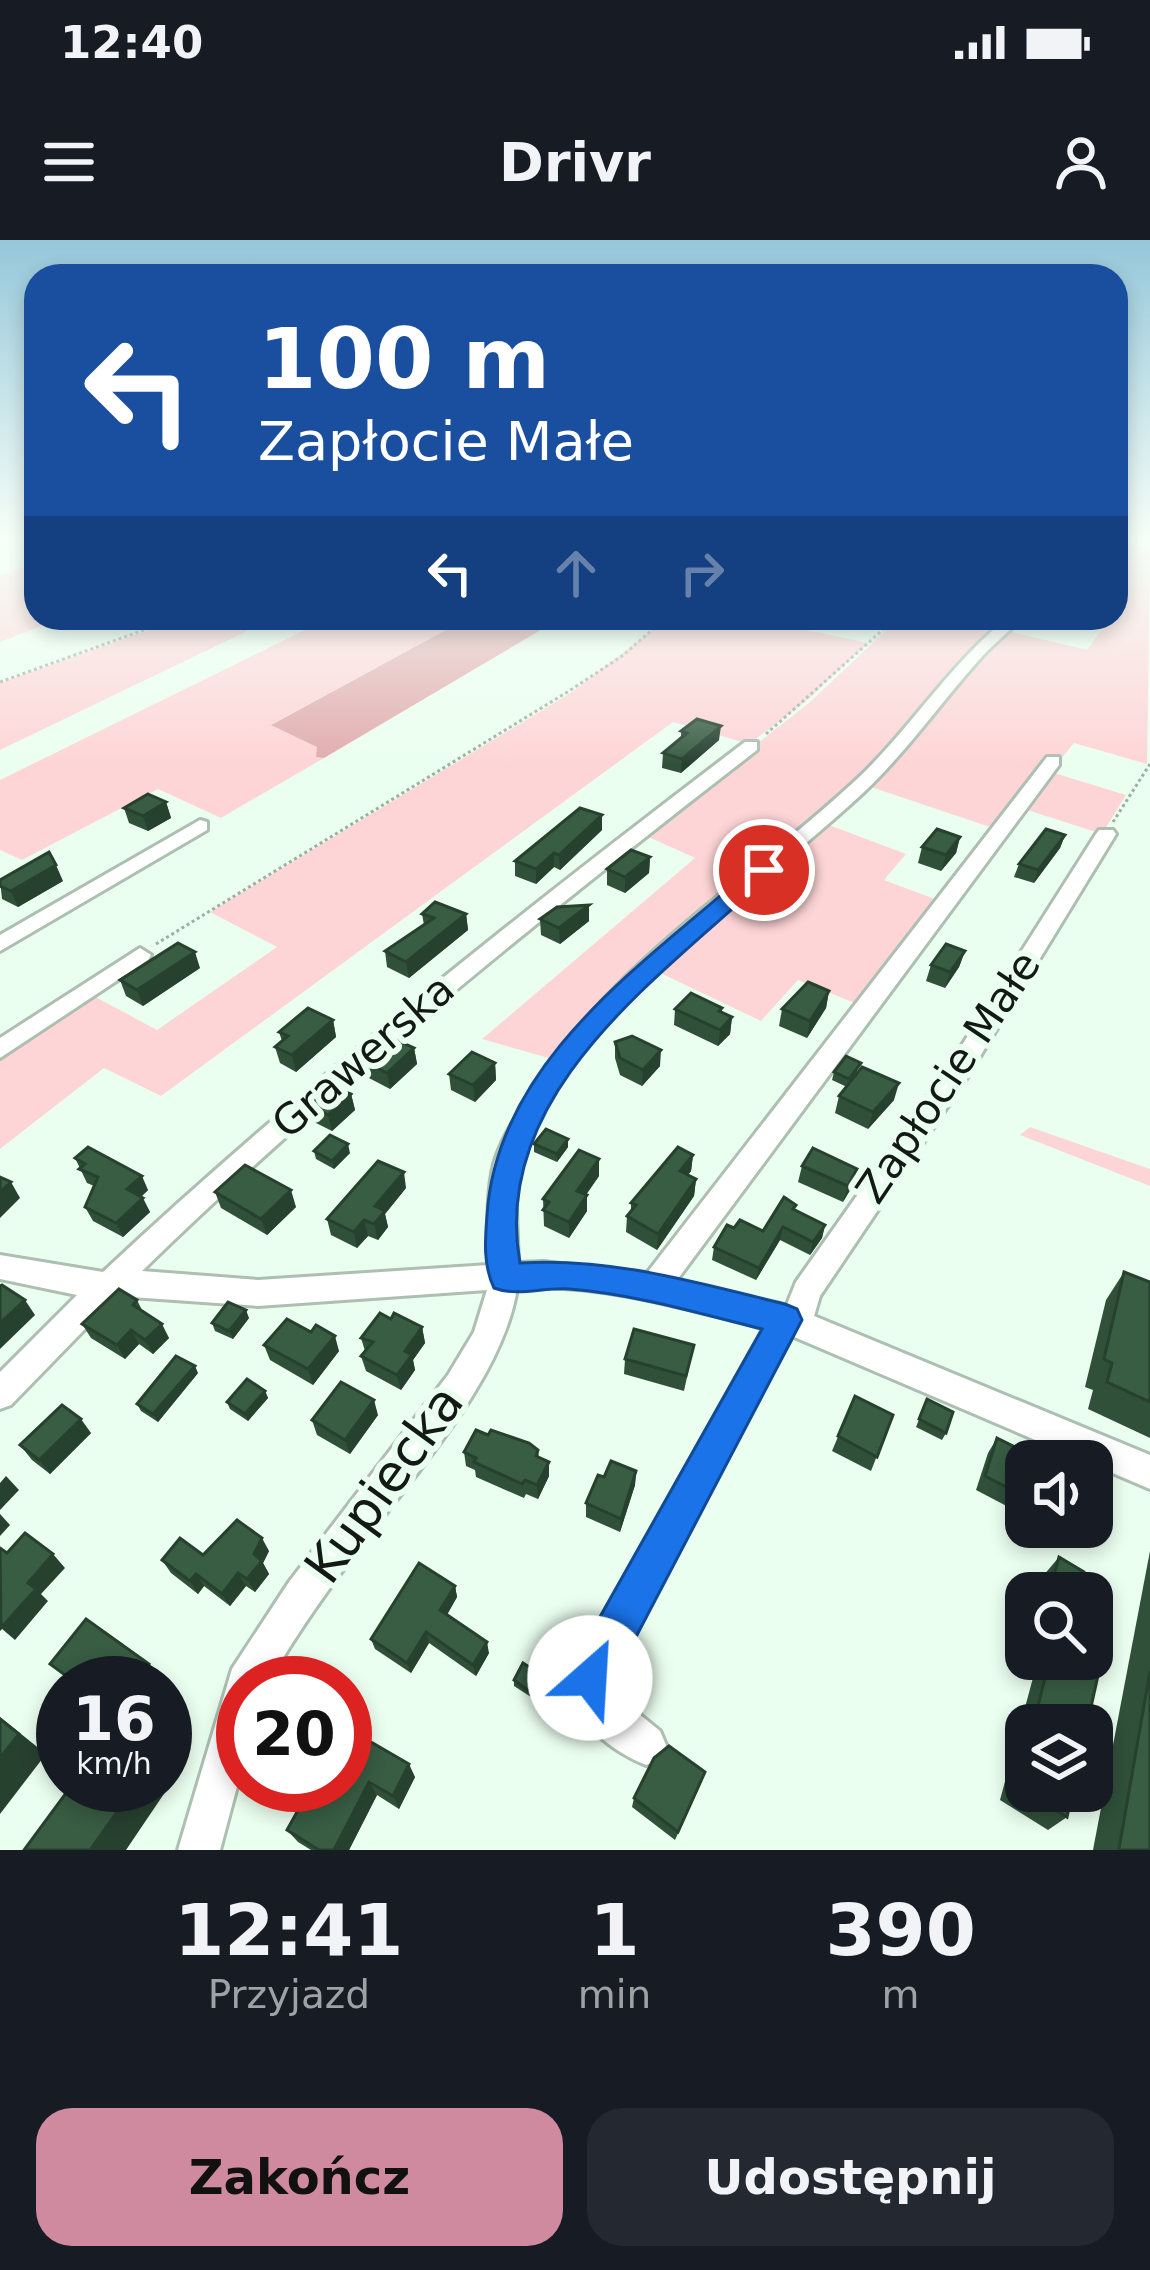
<!DOCTYPE html>
<html lang="pl">
<meta charset="utf-8">
<style>
:root{--surface:#171b24;--page:#242831;--text:#f1f3f6;--muted:#9ea1a6;--accent:#cf8a9f}
body{margin:0;font-family:"DejaVu Sans",sans-serif;background:var(--page);color:var(--text);height:100vh;display:flex;flex-direction:column;font-size:45px;white-space:nowrap}
*{box-sizing:border-box;margin:0}
p{font-size:39px;color:var(--muted)}
.icon{flex:none;width:66px;height:66px;fill:none;stroke:currentColor;stroke-width:2;stroke-linecap:round;stroke-linejoin:round}
.map{position:relative;height:1610px;overflow:hidden}
.panel{display:flex;flex-direction:column;background:var(--surface);flex:1}
.panel>*{flex:none}
.hud{position:absolute;left:24px;top:24px;width:1104px;height:366px;border-radius:36px;box-shadow:0 6px 18px #0003;background:#1a4fa0;color:#fff;overflow:hidden}
.tools{position:absolute;left:1005px;top:1200px;display:grid;gap:24px}
.tools a{display:grid;place-items:center;width:108px;height:108px;border-radius:24px;background:var(--surface);box-shadow:0 6px 18px #0003;font-size:60px}
.speed{position:absolute;left:36px;top:1416px;display:flex;gap:24px;font-size:60px;font-weight:700;text-align:center}
.speed>*{display:grid;place-content:center;width:156px;height:156px;border-radius:50%;background:var(--surface);box-shadow:0 6px 18px #0003;line-height:1}
.speed small{font-size:30px;font-weight:400}
.speed .limit{border:18px solid #d22;background:#fff;color:#111}
.pin{position:absolute;display:grid;place-items:center;width:102px;height:102px;color:#fff;margin:-51px;border:6px solid #fff;border-radius:50%;box-shadow:0 3px 12px #0007}
.me{position:absolute;width:132px;margin:-66px;rotate:26deg;stroke-linejoin:round;filter:drop-shadow(0 0 9px #0008)}
.turn{display:flex;align-items:center;gap:42px;height:252px;padding:0 36px;font-size:54px}
.turn .icon{width:156px;height:156px;stroke-width:2.5}
.turn b{display:block;font-size:84px;line-height:102px}
.lanes{display:flex;align-items:center;height:114px;padding:0 36px;background:#0003;justify-content:center;gap:60px;direction:ltr}
.lanes .off{opacity:.35}
.eta{display:flex;justify-content:space-evenly;align-items:center;height:204px;text-align:center}
.eta b{font-size:72px;font-weight:800;line-height:84px}
.primary-button{display:flex;gap:24px;margin-top:auto;padding:24px 36px}
.primary-button a{flex:1;height:138px;border-radius:36px;background:var(--accent);color:#111;font-size:48px;font-weight:800;line-height:138px;text-align:center}
.primary-button a+a{background:var(--page);color:var(--text)}
.status{display:flex;justify-content:space-between;align-items:center;height:84px;padding:0 60px;background:var(--surface);direction:ltr}
.status svg{height:33px;fill:currentColor}
header{display:flex;justify-content:space-between;align-items:center;height:156px;padding:0 36px;background:var(--surface);font-size:54px;font-weight:800}
.map>svg:first-child{display:block}
.green{fill:#fed5d7}
.forest{fill:#e1acae}
.lines{fill:none;stroke-linecap:round;stroke-linejoin:round}
.minor-casing{stroke:#acbfb1;stroke-width:6}
.path{stroke:#9faea3;stroke-width:3;stroke-dasharray:3 3;stroke-linecap:butt}
.minor{fill:#fff;fill-rule:evenodd}
.wall{fill:#30503a}
.shaded-wall{fill:#27412f}
.building{fill:#385d43;stroke:#27412f;stroke-width:3}
.route{fill:#1a73e8;stroke:#114b97;stroke-width:3}
.labels{text-anchor:middle;dominant-baseline:central;stroke-width:12;stroke-linejoin:round;paint-order:stroke}
.street-label{font-size:42px;fill:#131a15;stroke:#ebfff0}
.near-street-label{font-size:51px;fill:#131a15;stroke:#ebfff0}
</style>
<div class="status"><b>12:40</b><svg viewBox="0 0 49 12"><path d="M0 12V9h3v3zM5 12V6h3v6zM10 12V3h3v9zM15 12V0h3v12zM26 1h20v11H26zM47 4h2v5h-2z"/></svg></div>
<header><svg class="icon" aria-label="menu" viewBox="0 0 24 24"><path d="M4 6h16M4 12h16M4 18h16"/></svg>Drivr<svg class="icon" aria-label="person" viewBox="0 0 24 24"><circle cx="12" cy="8" r="4"/><path d="M4 21q1-7 8-7t8 7"/></svg></header>
<div class="map">
<svg width="1150" height="1610" viewBox="0 0 1150 1610">
<rect width="100%" height="100%" fill="#ebfff0"/>
<g class="green">
<polygon points="1116,303 1150,307 1147,524 1074,503 1061,519 1052,517 993,588 865,545 1004,390 1087,410 1110,378 1116,378 1116,369 1127,353 1116,349"/>
<polygon points="36,322 36,378 62,378 0,402 0,336"/>
<polygon points="183,378 274,378 0,510 0,443"/>
<polygon points="329,378 468,378 272,484 318,507 317,516 324,518 221,578 158,549 22,620 0,610 0,540"/>
<polygon points="668,378 816,378 803,389 868,403 806,461 749,504 673,482 161,856 104,828 0,909 0,815 90,754 157,790 277,707 210,672 572,452"/>
<polygon points="899,378 1013,378 997,390 912,490 559,821 482,799 695,618 642,594 809,463"/>
<polygon points="1051,532 1126,555 1102,594 1021,568"/>
<polygon points="824,583 906,614 884,640 940,661 862,766 798,740 761,781 654,730"/>
<polygon points="1030,887 1150,929 1150,946 1020,895"/>
</g>
<polygon class="forest" points="468,378 561,378 324,518 316,517 317,507 271,485"/>
<g class="lines">
<g class="minor-casing">
<g id="minor">
<path d="M 1005,380 L 1017,383 C 1004,396 990,407 978,421 C 939,465 907,511 864,552 C 766,644 554,791 521,923 C 513,955 517,990 518,1023 L 543,1022 L 647,1033 L 1047,517 L 1059,517 L 1059,525 L 677,1040 L 786,1067 L 796,1042 L 950,824 L 1096,594 L 1099,590 L 1113,590 L 1116,594 L 968,836 L 820,1056 L 814,1076 L 1150,1215 L 1150,1249 L 792,1096 L 612,1431 L 611,1451 L 660,1491 L 666,1505 L 660,1519 L 646,1525 C 605,1508 565,1475 574,1427 L 764,1088 C 684,1068 600,1043 517,1048 C 504,1132 428,1218 378,1284 C 338,1335 300,1387 268,1443 L 243,1443 L 243,1524 L 220,1610 L 178,1610 L 232,1429 L 289,1342 L 448,1135 L 474,1092 L 487,1050 L 258,1066 L 117,1056 L 11,1165 L 0,1169 L 0,1132 L 77,1055 L 0,1039 L 0,1015 L 103,1032 C 306,842 524,670 745,502 L 757,502 L 757,510 C 544,675 335,843 142,1031 L 258,1040 L 489,1025 C 489,992 486,957 494,924 C 501,900 514,880 527,859 C 605,727 745,643 855,541 C 909,491 948,426 1005,380 Z"/>
<polygon points="200,580 207,582 207,590 0,711 0,695"/>
<polygon points="140,708 151,715 148,720 0,818 0,798"/>
</g>
</g>
<g class="path">
<polyline points="0,442 177,378"/>
<polyline points="766,494 896,378"/>
<polyline points="1113,582 1150,524"/>
<polyline points="156,704 569,451 622,416 666,378"/>
</g>
<use href="#minor" class="minor"/>
</g>
<g class="wall">
<polygon points="681,491 719,500 681,533 662,528 663,513 681,498"/>
<polygon points="166,562 171,578 148,591 129,583 124,568"/>
<polygon points="602,590 560,630 554,627 536,644 515,636 515,621"/>
<polygon points="1065,595 1060,608 1034,643 1014,637 1019,624"/>
<polygon points="960,597 956,613 941,631 918,623 922,607"/>
<polygon points="650,617 649,633 625,653 607,645 607,629"/>
<polygon points="0,640 63,641 18,667 2,659"/>
<polygon points="589,665 589,681 560,704 541,695 540,679"/>
<polygon points="422,674 466,674 468,690 409,738 387,727 385,711 424,685"/>
<polygon points="965,711 959,727 945,748 926,741 931,725"/>
<polygon points="200,728 143,766 126,756 120,740"/>
<polygon points="829,751 826,768 807,798 779,786 782,769"/>
<polygon points="722,768 722,772 732,777 730,794 718,806 674,785 675,769"/>
<polygon points="333,780 336,797 296,832 280,823 275,807 282,801 279,792"/>
<polygon points="615,802 660,826 642,846 620,835 615,818"/>
<polygon points="414,808 417,824 390,849 367,837 364,821"/>
<polygon points="495,823 496,840 475,862 451,850 449,834"/>
<polygon points="859,831 894,860 868,889 835,873 839,856 847,847 832,840 834,832"/>
<polygon points="351,854 355,870 332,891 314,882 310,865"/>
<polygon points="534,904 568,907 557,922 534,912"/>
<polygon points="314,911 350,913 334,929 316,919"/>
<polygon points="693,915 691,931 688,935 696,939 694,956 657,1010 626,992 627,976 631,971 631,963"/>
<polygon points="75,918 148,950 141,957 150,972 123,997 93,981 85,967 94,946 87,943"/>
<polygon points="802,926 857,929 853,945 843,962 798,942"/>
<polygon points="599,936 586,955 587,971 569,998 544,986 543,959"/>
<polygon points="406,948 385,974 388,987 378,1000 368,996 357,1008 331,995 327,979"/>
<polygon points="215,952 296,967 267,995 221,968"/>
<polygon points="794,970 825,985 822,998 810,1015 780,1000 756,1040 712,1020 714,1007 734,988 763,991"/>
<polygon points="1124,1032 1150,1042 1150,1198 1088,1169 1093,1150 1085,1147 1106,1060"/>
<polygon points="137,1060 143,1072 169,1098 153,1114 139,1104 125,1119 91,1098 82,1084"/>
<polygon points="249,1078 233,1099 215,1091 212,1083"/>
<polygon points="391,1079 422,1087 425,1103 413,1120 415,1130 401,1150 366,1131 361,1116 365,1111 361,1098"/>
<polygon points="311,1092 339,1111 313,1145 270,1120 264,1105"/>
<polygon points="694,1105 684,1151 624,1134 625,1119"/>
<polygon points="198,1133 158,1182 141,1171 137,1164"/>
<polygon points="265,1151 268,1158 248,1181 230,1169 227,1162"/>
<polygon points="855,1156 893,1175 871,1231 832,1211"/>
<polygon points="927,1159 946,1193 942,1200 916,1187"/>
<polygon points="378,1175 350,1214 317,1195 312,1180"/>
<polygon points="91,1193 50,1234 32,1220 20,1205"/>
<polygon points="488,1195 538,1210 539,1218 549,1222 549,1236 538,1259 526,1254 524,1258 476,1237 475,1230 466,1226 464,1212"/>
<polygon points="997,1198 1026,1221 1026,1265 1020,1273 976,1250 988,1213"/>
<polygon points="636,1231 635,1245 620,1292 586,1277 586,1263"/>
<polygon points="1092,1261 1097,1284 1091,1291 1081,1292 1075,1287 1092,1287"/>
<polygon points="269,1311 263,1323 269,1334 255,1352 246,1346 230,1366 204,1346 198,1354 171,1333 162,1320 203,1315"/>
<polygon points="1150,1311 1150,1610 1093,1610"/>
<polygon points="1059,1317 1079,1353 1038,1353 1043,1336"/>
<polygon points="455,1346 457,1357 447,1375 489,1413 476,1436 429,1403 411,1433 375,1409 371,1399"/>
<polygon points="1026,1397 1026,1417 1021,1414"/>
<polygon points="1030,1419 1078,1419 1087,1485 1026,1485 1026,1551 1067,1577 1048,1590 1000,1560 1037,1423"/>
<polygon points="540,1439 531,1457 514,1446 514,1440"/>
<polygon points="364,1516 415,1537 399,1569 377,1555 349,1610 311,1610 298,1602 287,1590 300,1567 289,1555"/>
<polygon points="702,1541 675,1600 632,1567 634,1558"/>
</g>
<g class="shaded-wall">
<polygon points="721,486 719,500 681,533 682,519"/>
<polygon points="166,562 171,578 148,591 143,576"/>
<polygon points="602,575 602,590 560,630 559,615"/>
<polygon points="1065,595 1060,608 1034,643 1038,630"/>
<polygon points="960,597 956,613 941,631 946,615"/>
<polygon points="554,613 554,627 536,644 536,629"/>
<polygon points="650,617 649,633 625,653 625,637"/>
<polygon points="56,625 63,641 18,667 11,651"/>
<polygon points="589,665 589,681 560,704 559,688"/>
<polygon points="466,674 468,690 409,738 406,722"/>
<polygon points="965,711 959,727 945,748 950,732"/>
<polygon points="195,712 200,728 143,766 137,750"/>
<polygon points="829,751 826,768 807,798 810,781"/>
<polygon points="732,777 730,794 718,806 720,790"/>
<polygon points="333,780 336,797 296,832 292,815"/>
<polygon points="414,808 417,824 390,849 387,833"/>
<polygon points="661,810 660,826 642,846 643,830"/>
<polygon points="495,823 496,840 475,862 473,845"/>
<polygon points="899,843 894,860 868,889 873,872"/>
<polygon points="351,854 355,870 332,891 328,875"/>
<polygon points="568,899 568,907 557,922 557,914"/>
<polygon points="348,904 350,913 334,929 332,921"/>
<polygon points="693,915 691,931 678,947 680,931"/>
<polygon points="599,919 599,936 577,967 577,951"/>
<polygon points="857,929 853,945 843,962 848,946"/>
<polygon points="404,932 406,948 385,974 388,987 378,1000 374,984 375,966"/>
<polygon points="142,936 148,950 134,963 127,949"/>
<polygon points="696,939 694,956 657,1010 658,994"/>
<polygon points="11,942 20,958 0,978 0,952"/>
<polygon points="291,950 296,967 267,995 261,979"/>
<polygon points="587,955 587,971 569,998 569,982"/>
<polygon points="143,958 150,972 123,997 116,983"/>
<polygon points="364,980 368,996 357,1008 354,992"/>
<polygon points="825,985 822,998 810,1015 813,1002"/>
<polygon points="783,987 780,1000 756,1040 759,1028"/>
<polygon points="25,1060 35,1075 0,1109 0,1083"/>
<polygon points="246,1070 249,1078 233,1099 229,1091"/>
<polygon points="162,1084 169,1098 153,1114 145,1100"/>
<polygon points="422,1087 425,1103 413,1120 415,1130 401,1150 397,1135 405,1111"/>
<polygon points="131,1090 139,1104 125,1119 117,1105"/>
<polygon points="335,1096 339,1111 313,1145 308,1129"/>
<polygon points="195,1126 198,1133 158,1182 153,1174"/>
<polygon points="265,1151 268,1158 248,1181 245,1174"/>
<polygon points="374,1160 378,1175 350,1214 345,1200"/>
<polygon points="81,1179 91,1193 50,1234 39,1220"/>
<polygon points="549,1222 549,1236 538,1259 537,1245"/>
<polygon points="636,1231 635,1245 620,1292 621,1279"/>
<polygon points="6,1236 19,1250 0,1270 0,1243"/>
<polygon points="0,1274 10,1285 0,1296"/>
<polygon points="262,1298 269,1311 263,1323 269,1334 255,1352 247,1339 254,1314"/>
<polygon points="53,1314 65,1328 41,1354 48,1361 15,1400 1,1388 28,1343"/>
<polygon points="238,1333 246,1346 230,1366 222,1354"/>
<polygon points="196,1334 204,1346 198,1354 190,1341"/>
<polygon points="455,1346 457,1357 443,1381 440,1370"/>
<polygon points="426,1392 429,1403 411,1433 407,1423"/>
<polygon points="487,1402 489,1413 476,1436 473,1425"/>
<polygon points="149,1424 160,1435 154,1443 135,1443"/>
<polygon points="0,1477 46,1514 0,1574"/>
<polygon points="409,1524 415,1537 399,1569 393,1556"/>
<polygon points="165,1531 174,1539 126,1610 90,1610 136,1545 165,1545"/>
<polygon points="369,1542 377,1555 349,1610 334,1610"/>
</g>
<g class="building">
<polygon points="697,479 721,486 682,519 663,513 687,493 681,491"/>
<polygon points="148,554 166,562 143,576 124,568"/>
<polygon points="580,568 602,575 559,615 554,613 536,629 515,621"/>
<polygon points="937,589 960,597 946,615 922,607"/>
<polygon points="1046,589 1065,595 1038,630 1019,624"/>
<polygon points="631,610 650,617 625,637 607,629"/>
<polygon points="49,612 56,625 11,651 0,646 0,640"/>
<polygon points="435,662 466,674 406,722 385,711 434,678 422,674"/>
<polygon points="589,665 559,688 540,679 557,667"/>
<polygon points="178,703 195,712 137,750 120,740"/>
<polygon points="946,704 965,711 950,732 931,725"/>
<polygon points="808,742 829,751 810,781 782,769"/>
<polygon points="691,753 722,768 719,771 732,777 720,790 675,769"/>
<polygon points="308,768 333,780 292,815 275,807 288,796 279,792"/>
<polygon points="632,796 661,810 643,830 620,818 615,802"/>
<polygon points="390,797 414,808 387,833 364,821"/>
<polygon points="472,812 495,823 473,845 449,834"/>
<polygon points="846,816 861,823 849,839 834,832"/>
<polygon points="862,827 899,843 873,872 839,856"/>
<polygon points="334,845 351,854 328,875 310,865"/>
<polygon points="546,889 568,899 557,914 534,904"/>
<polygon points="330,895 348,904 332,921 314,911"/>
<polygon points="88,907 142,936 127,949 143,958 116,983 85,967 98,937 79,929 85,924 75,918"/>
<polygon points="678,907 693,915 680,931 696,939 658,994 627,976 636,965 631,963"/>
<polygon points="813,908 857,929 848,946 802,926"/>
<polygon points="579,910 599,919 577,951 587,955 569,982 543,970 549,962 543,959"/>
<polygon points="378,921 404,932 375,966 385,971 374,984 364,980 354,992 327,979"/>
<polygon points="245,925 291,950 261,979 215,952"/>
<polygon points="0,937 11,942 0,952"/>
<polygon points="784,957 796,965 793,969 825,985 813,1002 783,987 759,1028 714,1007 727,985 734,988 740,980 763,991"/>
<polygon points="1124,1032 1150,1042 1150,1162 1107,1142 1112,1123 1104,1119"/>
<polygon points="2,1045 25,1060 0,1083 0,1046"/>
<polygon points="119,1049 137,1060 133,1065 162,1084 145,1100 131,1090 117,1105 82,1084"/>
<polygon points="228,1062 246,1070 229,1091 212,1083"/>
<polygon points="380,1073 391,1079 394,1073 422,1087 405,1111 412,1115 397,1135 361,1116 373,1102 361,1098"/>
<polygon points="287,1079 311,1092 316,1085 335,1096 308,1129 264,1105"/>
<polygon points="634,1089 694,1105 686,1136 625,1119"/>
<polygon points="176,1116 195,1126 153,1174 137,1164"/>
<polygon points="247,1139 265,1151 245,1174 227,1162"/>
<polygon points="341,1142 374,1160 345,1200 312,1180"/>
<polygon points="855,1156 893,1175 877,1217 838,1196"/>
<polygon points="927,1159 953,1172 946,1193 919,1179"/>
<polygon points="62,1165 81,1179 39,1220 20,1205"/>
<polygon points="476,1190 488,1195 491,1190 529,1203 538,1210 536,1216 549,1222 537,1245 525,1240 522,1244 474,1222 476,1218 464,1212"/>
<polygon points="997,1198 1041,1220 1026,1221 1026,1257 985,1236"/>
<polygon points="611,1221 636,1231 621,1279 586,1263 598,1235 604,1237"/>
<polygon points="1092,1261 1099,1269 1097,1284 1092,1284"/>
<polygon points="237,1280 262,1298 254,1314 262,1321 247,1339 238,1333 222,1354 196,1334 190,1341 162,1320 180,1298 203,1315"/>
<polygon points="25,1293 53,1314 28,1343 36,1349 1,1388 0,1308 7,1313"/>
<polygon points="1059,1317 1084,1332 1079,1353 1049,1353"/>
<polygon points="419,1323 455,1346 440,1370 487,1402 473,1425 426,1392 407,1423 371,1399"/>
<polygon points="86,1379 149,1424 135,1443 76,1443 50,1424"/>
<polygon points="1050,1419 1078,1419 1099,1431 1087,1485 1033,1485"/>
<polygon points="523,1423 540,1434 530,1452 514,1440"/>
<polygon points="1150,1431 1150,1610 1120,1610 1119,1609"/>
<polygon points="0,1479 19,1494 0,1518"/>
<polygon points="371,1502 409,1524 393,1556 369,1542 334,1610 319,1610 287,1590 302,1563 289,1555 295,1545 345,1545 345,1504 364,1516"/>
<polygon points="669,1506 705,1532 678,1592 634,1558 654,1518"/>
<polygon points="1026,1511 1026,1551 1073,1551 1067,1577 1017,1546"/>
<polygon points="72,1545 136,1545 90,1610 24,1610"/>
</g>
<linearGradient id="sky" x2="0" y2="1"><stop stop-color="#95c7da"/><stop offset="0.57" stop-color="#f6fff8"/><stop offset="1" stop-color="#f6fff8" stop-opacity="0"/></linearGradient>
<rect width="1150" height="525" fill="url(#sky)"/>
<path class="route" d="M 764,623 L 775,630 L 771,634 C 663,735 489,852 520,1023 C 611,1017 698,1043 785,1064 L 797,1069 L 802,1080 L 606,1454 L 590,1460 L 574,1454 L 568,1438 L 574,1423 L 762,1089 C 698,1073 634,1054 569,1049 C 544,1047 518,1057 494,1048 C 483,1025 485,1000 487,975 C 497,819 649,720 756,625 Z"/>
<g class="labels">
<g class="street-label">
<text transform="translate(363 816) rotate(-41)">Grawerska</text>
<text transform="translate(948 837) rotate(-56)">Zapłocie Małe</text>
</g>
<g class="near-street-label">
<text transform="translate(384 1244) rotate(-54)">Kupiecka</text>
</g>
</g>
</svg>
<div class="tools">
<a><svg class="icon" aria-label="sound" viewBox="0 0 24 24"><path d="M4 9h4l5-4v14l-5-4H4zM17 9q2 3 0 6"/></svg></a>
<a><svg class="icon" aria-label="search" viewBox="0 0 24 24"><circle cx="10" cy="10" r="6"/><path d="M15 15l6 6"/></svg></a>
<a><svg class="icon" aria-label="layers" viewBox="0 0 24 24"><path d="M12 4l9 5-9 5-9-5zM3 14l9 5 9-5"/></svg></a>
</div>
<div class="speed"><div>16<small>km/h</small></div><div class="limit">20</div></div>
<div class="pin" style="left:764px;top:630px;background:#d93025"><svg class="icon" aria-label="arrive" viewBox="0 0 24 24"><path d="M6 21V4h12l-3 4 3 4H6"/></svg></div>
<svg class="me" style="left:590px;top:1438px" viewBox="-20 -20 40 40"><circle r="19" fill="#fff"/><path d="M0-13L10 11 0 6-10 11z" fill="#1a73e8"/></svg>
<div class="hud">
<div class="turn"><svg class="icon" aria-label="left" viewBox="0 0 24 24"><path d="M17 20v-9H6M10 6l-5 5 5 5"/></svg><div><b>100 m</b>Zapłocie Małe</div></div>
<div class="lanes"><svg class="icon" aria-label="left" viewBox="0 0 24 24"><path d="M17 20v-9H6M10 6l-5 5 5 5"/></svg><svg class="icon off" aria-label="ahead" viewBox="0 0 24 24"><path d="M12 20V5M6 11l6-6 6 6"/></svg><svg class="icon off" aria-label="right" viewBox="0 0 24 24"><path d="M7 20v-9h11M14 6l5 5-5 5"/></svg></div>
</div>
</div>
<section class="panel">
<div class="eta">
<div><b>12:41</b><p>Przyjazd</p></div>
<div><b>1</b><p>min</p></div>
<div><b>390</b><p>m</p></div>
</div>
<div class="primary-button"><a>Zakończ</a><a>Udostępnij</a></div>
</section>
